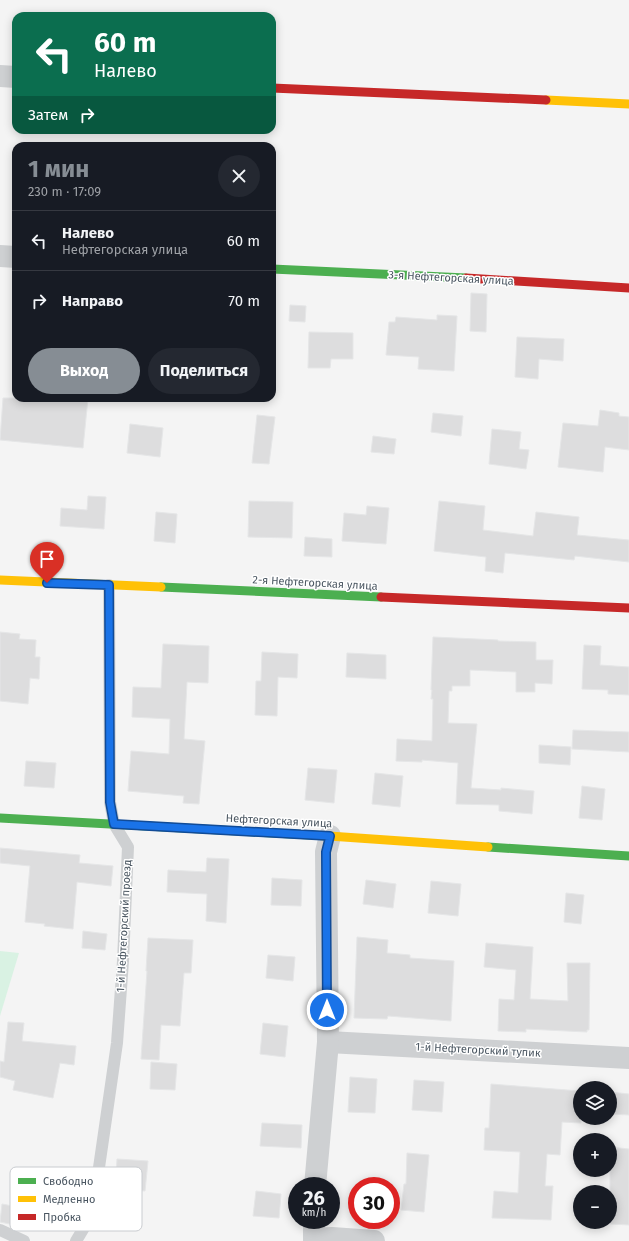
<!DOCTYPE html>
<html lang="ru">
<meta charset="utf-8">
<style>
:root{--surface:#171b24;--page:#242831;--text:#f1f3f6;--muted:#9ea1a6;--line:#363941;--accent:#868d94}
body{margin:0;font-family:"Fira Sans",sans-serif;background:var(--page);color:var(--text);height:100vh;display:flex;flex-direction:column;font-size:15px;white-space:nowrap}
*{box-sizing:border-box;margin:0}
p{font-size:13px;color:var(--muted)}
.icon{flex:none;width:22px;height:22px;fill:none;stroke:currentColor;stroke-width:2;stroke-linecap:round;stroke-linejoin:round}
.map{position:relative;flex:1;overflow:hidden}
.side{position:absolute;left:12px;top:142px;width:264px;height:260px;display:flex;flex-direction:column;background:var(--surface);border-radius:12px;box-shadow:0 2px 10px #0003}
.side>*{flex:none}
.hud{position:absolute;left:12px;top:12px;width:264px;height:122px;border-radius:12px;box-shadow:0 2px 10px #0003;background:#0b6e4f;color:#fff;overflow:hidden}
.buttons{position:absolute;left:573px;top:1081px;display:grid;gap:8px}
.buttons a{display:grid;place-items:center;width:44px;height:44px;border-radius:50%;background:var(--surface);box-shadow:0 2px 10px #0003;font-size:20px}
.speed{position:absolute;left:288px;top:1177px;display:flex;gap:8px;font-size:20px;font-weight:700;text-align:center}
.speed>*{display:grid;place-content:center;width:52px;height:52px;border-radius:50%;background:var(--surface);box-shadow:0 2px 10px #0003;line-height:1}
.speed small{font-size:10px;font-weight:400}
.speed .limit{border:6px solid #d22;background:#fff;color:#111}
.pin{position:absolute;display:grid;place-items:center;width:34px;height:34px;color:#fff;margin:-41px -17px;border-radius:50% 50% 50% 0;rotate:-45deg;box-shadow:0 0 4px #0007}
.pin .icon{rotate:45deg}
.me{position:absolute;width:44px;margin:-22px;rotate:0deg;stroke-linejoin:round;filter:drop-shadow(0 0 3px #0008)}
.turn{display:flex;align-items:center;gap:14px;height:84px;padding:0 16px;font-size:18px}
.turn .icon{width:52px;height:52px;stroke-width:2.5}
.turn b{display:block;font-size:28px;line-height:34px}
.then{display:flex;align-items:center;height:38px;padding:0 16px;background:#0003;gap:8px;font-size:15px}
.round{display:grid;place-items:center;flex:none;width:42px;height:42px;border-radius:21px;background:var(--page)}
.summary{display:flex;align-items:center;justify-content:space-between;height:68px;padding:0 16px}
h1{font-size:24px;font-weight:700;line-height:30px;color:var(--accent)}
.cta{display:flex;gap:8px;margin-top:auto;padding:8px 16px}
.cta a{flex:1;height:46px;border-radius:24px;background:var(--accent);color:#fff;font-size:16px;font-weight:700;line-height:46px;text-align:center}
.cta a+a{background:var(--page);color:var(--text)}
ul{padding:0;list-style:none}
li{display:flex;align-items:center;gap:12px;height:60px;padding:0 16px;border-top:1px solid var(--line)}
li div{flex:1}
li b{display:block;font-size:15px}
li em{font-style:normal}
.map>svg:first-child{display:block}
.green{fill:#d9f2e3}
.building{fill:#ddddde;stroke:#e5e6e7}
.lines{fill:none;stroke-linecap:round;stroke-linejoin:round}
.lane{stroke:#ced0d2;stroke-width:12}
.street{stroke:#ced0d2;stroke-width:22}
.fast{stroke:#4caf50;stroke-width:9}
.slow{stroke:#ffc107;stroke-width:9}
.jam{stroke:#c62828;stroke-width:9}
.route-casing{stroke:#114b97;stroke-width:10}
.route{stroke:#1a73e8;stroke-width:7}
.labels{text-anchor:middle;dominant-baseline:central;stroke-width:3;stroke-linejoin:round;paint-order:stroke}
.street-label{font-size:11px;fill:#4a5661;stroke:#fff}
.key{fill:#fff;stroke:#c9ccd0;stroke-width:1}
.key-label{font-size:11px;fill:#4a5661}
</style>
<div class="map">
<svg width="629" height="1241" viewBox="0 0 629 1241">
<rect width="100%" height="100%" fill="#f4f4f4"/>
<polygon class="green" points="0,951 19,953 0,1016"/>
<g class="building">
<polygon points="471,293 487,294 486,332 470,331"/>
<polygon points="290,305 306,306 305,322 289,321"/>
<polygon points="437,315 457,316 454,371 418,369 419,357 386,355 389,322 395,322 396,317 437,320"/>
<polygon points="309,332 353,333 353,359 331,359 330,368 308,368"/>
<polygon points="517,337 564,339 563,361 539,359 538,379 515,377"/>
<polygon points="3,398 88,398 83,448 0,440"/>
<polygon points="600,410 619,413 619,416 629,417 629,450 605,447 603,472 558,467 563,423 598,426"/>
<polygon points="433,413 463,416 461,436 431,432"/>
<polygon points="257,415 275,417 269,464 252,463"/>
<polygon points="130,424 163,428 160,457 127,453"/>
<polygon points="492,429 521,432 519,449 529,450 526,469 489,464"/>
<polygon points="373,436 396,439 394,454 371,452"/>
<polygon points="88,496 106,497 104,529 60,526 61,508 87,510"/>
<polygon points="249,501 293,502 292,538 248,537"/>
<polygon points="439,501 485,506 483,530 533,536 536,512 579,517 577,535 629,540 629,562 575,556 574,560 505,553 503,573 485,571 486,557 434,551"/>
<polygon points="367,506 389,508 386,544 342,541 344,513 366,515"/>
<polygon points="156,512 177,514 175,543 154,541"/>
<polygon points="305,537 332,539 332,557 304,556"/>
<polygon points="0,632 20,634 19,639 36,640 35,657 40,657 39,679 30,678 28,704 0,701"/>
<polygon points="433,637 498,640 498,641 536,642 536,660 553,660 552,684 535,683 535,692 516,692 516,672 470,670 470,686 452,686 452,691 449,691 448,723 477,724 471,788 501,790 501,788 534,791 532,814 499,811 499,805 456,804 458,763 422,760 422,762 396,761 397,739 432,741 433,699 431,699 432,690 431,690"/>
<polygon points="163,644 209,646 208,683 187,682 184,739 205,741 199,804 183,803 184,796 128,791 131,751 169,754 170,719 132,717 133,687 161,688"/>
<polygon points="584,645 601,646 600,665 629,667 629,695 608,694 608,690 582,689"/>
<polygon points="262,652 298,654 297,678 278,677 277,716 255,715 256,681 261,681"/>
<polygon points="347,653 386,655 386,679 346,677"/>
<polygon points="573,730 629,732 629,752 572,749"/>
<polygon points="539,745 571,747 570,765 539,763"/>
<polygon points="26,761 56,763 54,788 24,786"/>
<polygon points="308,768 337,770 334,803 305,800"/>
<polygon points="375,773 403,776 400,807 372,804"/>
<polygon points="582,786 605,789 602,820 579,818"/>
<polygon points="0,848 80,855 79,863 113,866 111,886 77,882 73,929 44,926 45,924 25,922 30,866 0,863"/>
<polygon points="207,858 229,859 226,923 206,921 207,894 167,892 168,870 206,872"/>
<polygon points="272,878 302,880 301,906 271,905"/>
<polygon points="366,880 396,884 393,908 363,904"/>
<polygon points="431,881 461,884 458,916 428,913"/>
<polygon points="566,893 584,895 581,924 564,922"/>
<polygon points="83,931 107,934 105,950 82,948"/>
<polygon points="357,937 388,940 387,953 410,955 410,958 454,961 451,1021 388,1016 387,1019 354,1018"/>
<polygon points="148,938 193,940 191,973 184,973 180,1026 161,1025 159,1060 141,1059 147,971 146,971"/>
<polygon points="486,943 533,947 530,999 568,1001 567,963 590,963 589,1030 587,1030 587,1032 526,1029 526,1032 498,1031 499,999 514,1000 516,970 484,967"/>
<polygon points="268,955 295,957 293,981 266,978"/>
<polygon points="8,1022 24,1023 22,1041 76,1046 74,1065 60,1063 53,1098 13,1090 15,1081 0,1077 0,1061 4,1062"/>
<polygon points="263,1023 288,1026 285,1057 260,1054"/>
<polygon points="151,1062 177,1064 175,1090 150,1089"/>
<polygon points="350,1077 377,1079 375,1113 348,1112"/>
<polygon points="414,1080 444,1082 442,1112 412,1110"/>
<polygon points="491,1084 580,1091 581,1123 562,1122 560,1155 547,1154 545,1186 553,1186 551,1220 492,1218 494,1191 518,1193 520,1152 484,1150 485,1128 489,1128"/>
<polygon points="610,1092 629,1094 629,1115 610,1114"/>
<polygon points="262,1123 302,1125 301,1148 260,1146"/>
<polygon points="610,1147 629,1149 629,1225 610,1224"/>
<polygon points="407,1153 429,1155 424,1212 401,1210 404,1184 406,1184"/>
<polygon points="117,1159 148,1161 145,1191 132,1190 128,1223 113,1221"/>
<polygon points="256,1191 281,1194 279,1218 253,1216"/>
<polygon points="2,1204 23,1208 19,1226 0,1222"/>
</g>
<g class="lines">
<g class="lane">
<polyline points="0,1230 24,1241"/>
<polyline points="76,1241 88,1221 94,1202 117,1043 123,961 128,847 114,824 110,802 109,585"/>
</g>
<g class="street">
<polyline points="0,76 16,77"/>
<polyline points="0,256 16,257"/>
<polyline points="328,1042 629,1058"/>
<polyline points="315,1186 328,1042 326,852 330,836"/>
<polyline points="314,1239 332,1238 374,1241"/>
<polyline points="314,1241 314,1220"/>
</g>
<g class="fast">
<polyline points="272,269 466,278"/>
<polyline points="161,587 381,597"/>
<polyline points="0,818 329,836"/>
<polyline points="488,847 629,856"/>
</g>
<g class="slow">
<polyline points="546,100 629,104"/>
<polyline points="0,580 161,587"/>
<polyline points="329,836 488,847"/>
</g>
<g class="jam">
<polyline points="272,88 546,100"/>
<polyline points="466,278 629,288"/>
<polyline points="381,597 629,608"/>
</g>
</g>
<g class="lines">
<g class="route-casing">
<polyline id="route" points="47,583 109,585 110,802 114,824 330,836 326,852 327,1010"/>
</g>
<use href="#route" class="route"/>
</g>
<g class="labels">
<g class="street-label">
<text transform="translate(451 278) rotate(3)">3-я Нефтегорская улица</text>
<text transform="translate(315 583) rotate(3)">2-я Нефтегорская улица</text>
<text transform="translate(279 821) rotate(3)">Нефтегорская улица</text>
<text transform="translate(124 926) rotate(-87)">1-й Нефтегорский проезд</text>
<text transform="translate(478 1050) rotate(3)">1-й Нефтегорский тупик</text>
</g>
</g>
<rect x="10" y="1167" width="132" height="64" rx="6" class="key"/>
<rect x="18" y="1178" width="18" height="6" fill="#4caf50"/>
<rect x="18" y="1196" width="18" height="6" fill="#ffc107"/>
<rect x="18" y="1214" width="18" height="6" fill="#c62828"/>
<g class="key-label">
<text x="43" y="1185">Свободно</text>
<text x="43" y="1203">Медленно</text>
<text x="43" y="1221">Пробка</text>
</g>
</svg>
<div class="buttons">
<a><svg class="icon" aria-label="layers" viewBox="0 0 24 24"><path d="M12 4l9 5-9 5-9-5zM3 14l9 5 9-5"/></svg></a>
<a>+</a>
<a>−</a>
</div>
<div class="speed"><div>26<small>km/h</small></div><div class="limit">30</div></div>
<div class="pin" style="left:47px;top:583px;background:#d93025"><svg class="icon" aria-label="arrive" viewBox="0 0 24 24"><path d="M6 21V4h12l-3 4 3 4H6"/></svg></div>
<svg class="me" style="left:327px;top:1010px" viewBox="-20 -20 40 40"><circle r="17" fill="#1a73e8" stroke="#fff" stroke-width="3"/><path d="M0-11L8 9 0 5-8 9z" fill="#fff"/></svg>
<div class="hud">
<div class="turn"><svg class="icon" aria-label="left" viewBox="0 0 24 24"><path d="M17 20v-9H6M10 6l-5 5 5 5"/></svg><div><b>60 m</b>Налево</div></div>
<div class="then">Затем<svg class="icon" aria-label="right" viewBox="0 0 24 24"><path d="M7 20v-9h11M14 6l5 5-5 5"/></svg></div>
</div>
<section class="side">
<div class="summary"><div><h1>1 мин</h1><p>230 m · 17:09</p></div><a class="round"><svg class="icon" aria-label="close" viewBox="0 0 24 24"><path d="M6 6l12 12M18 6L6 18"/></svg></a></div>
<ul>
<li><svg class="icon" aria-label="left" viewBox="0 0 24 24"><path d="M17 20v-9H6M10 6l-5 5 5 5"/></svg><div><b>Налево</b><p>Нефтегорская улица</p></div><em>60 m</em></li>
<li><svg class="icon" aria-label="right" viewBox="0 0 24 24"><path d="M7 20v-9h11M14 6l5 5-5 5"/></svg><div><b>Направо</b></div><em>70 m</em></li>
</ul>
<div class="cta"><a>Выход</a><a>Поделиться</a></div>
</section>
</div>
